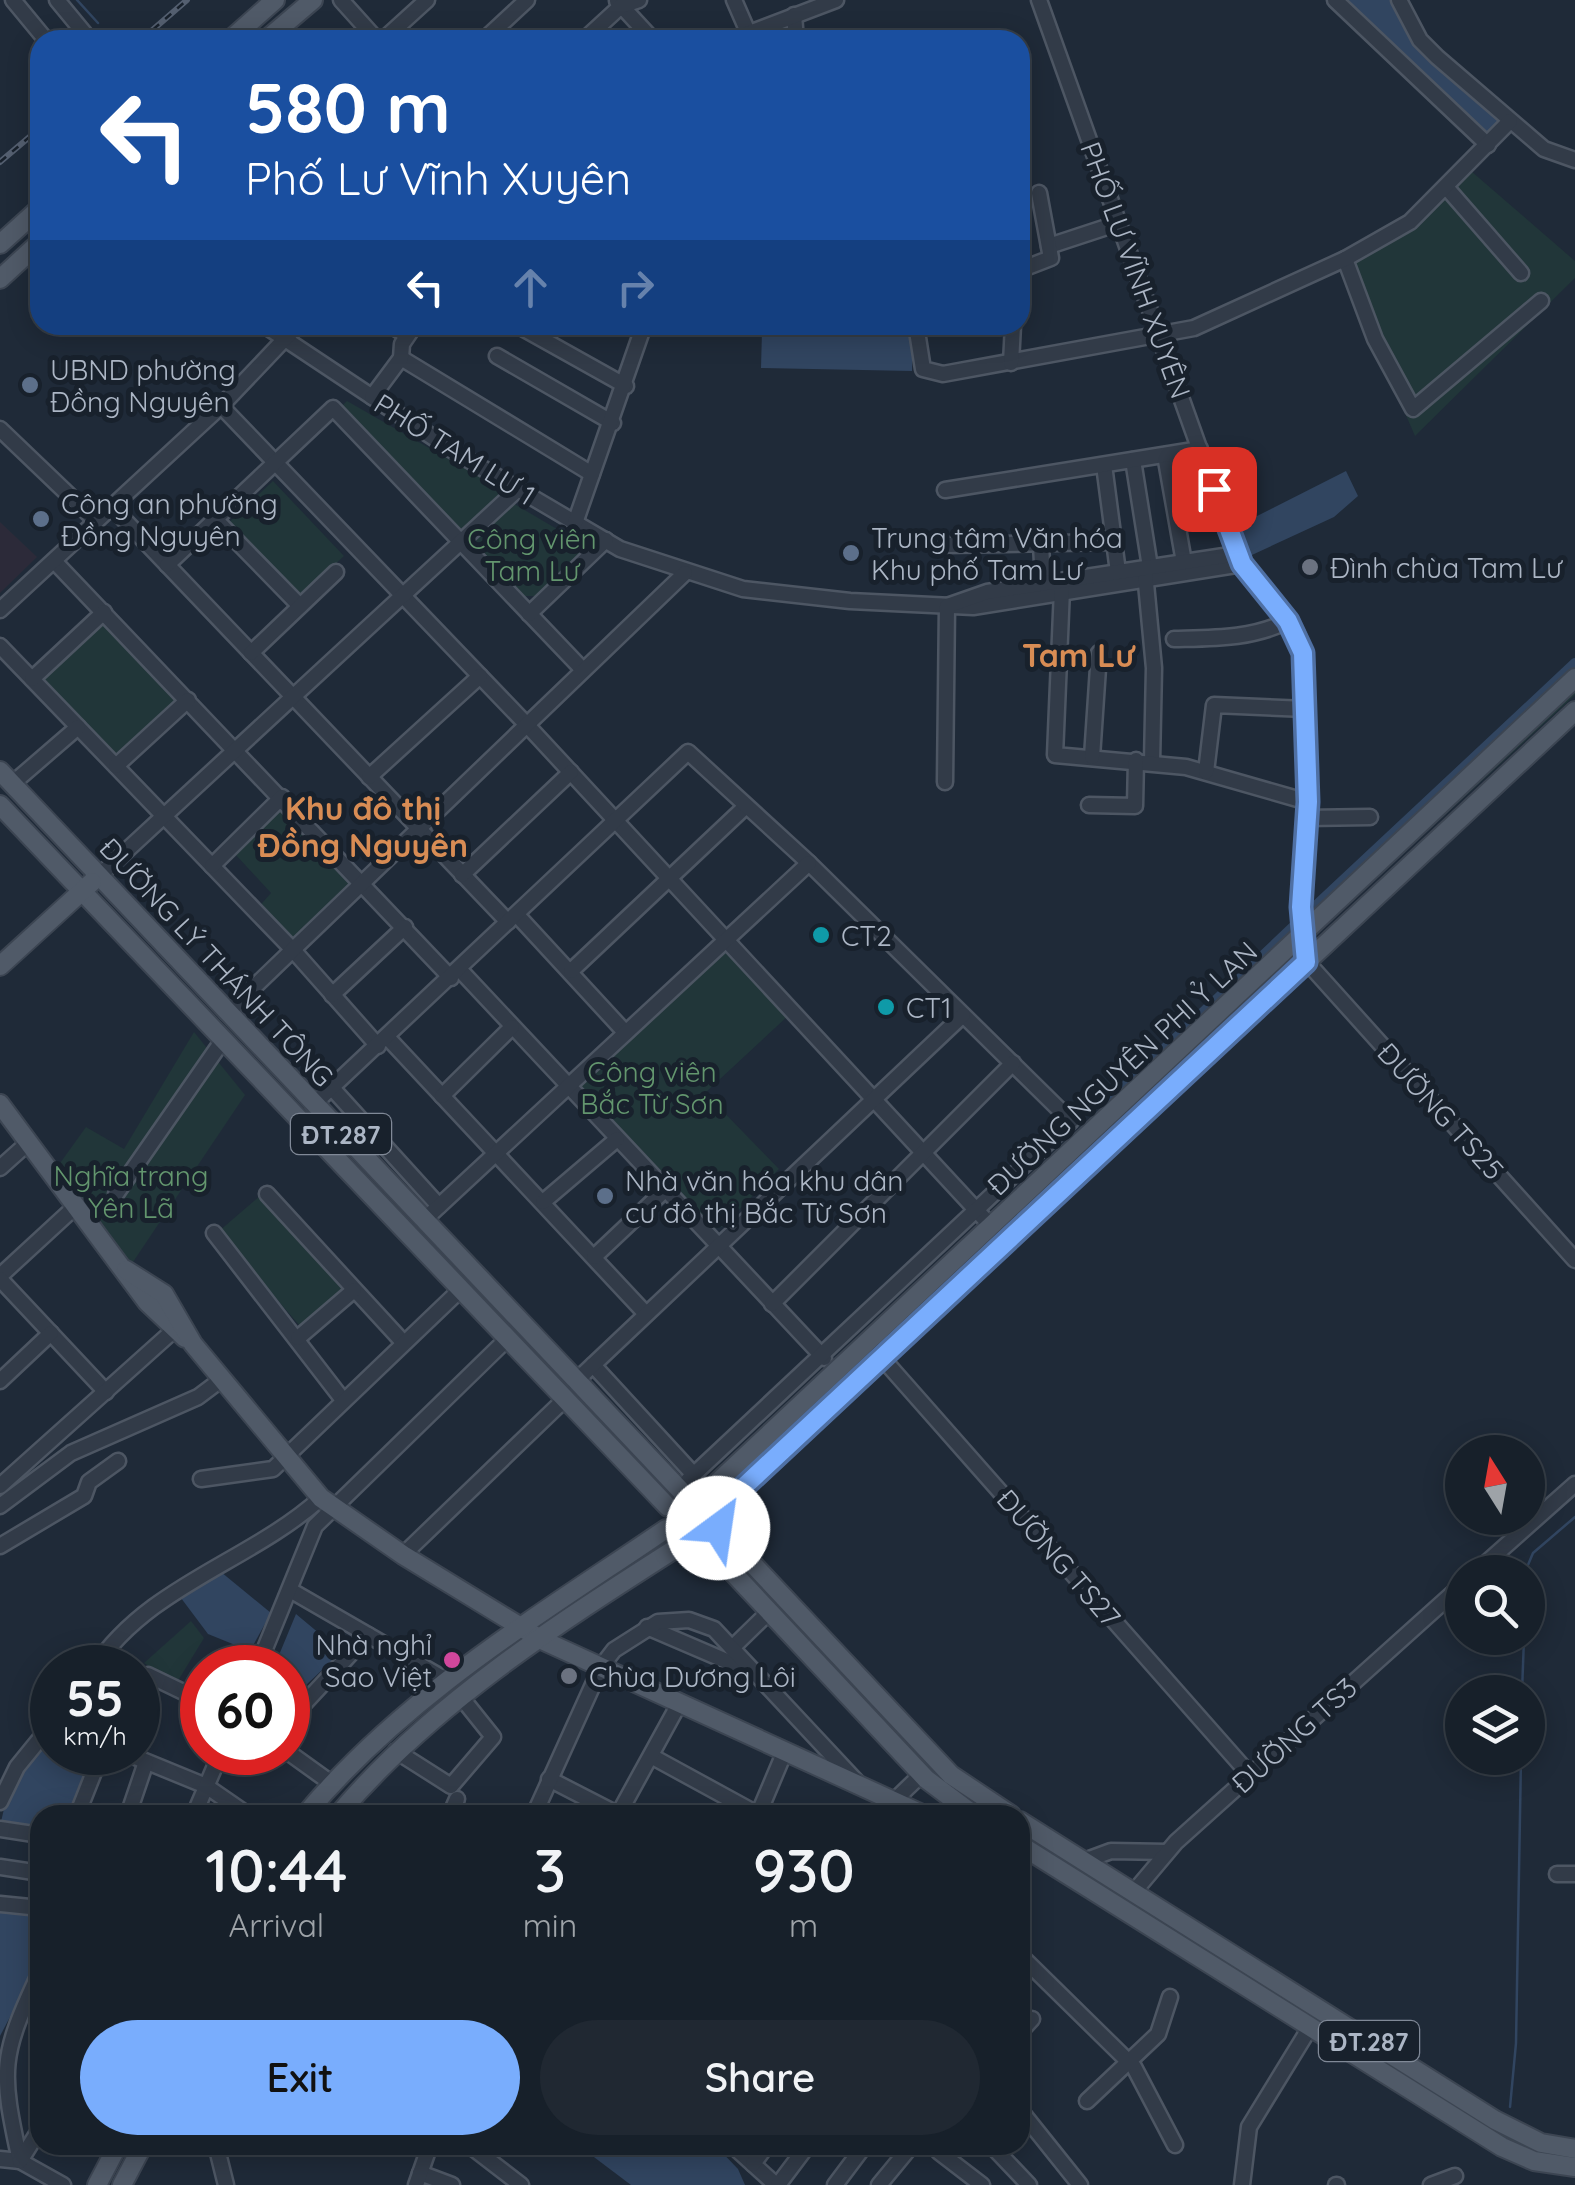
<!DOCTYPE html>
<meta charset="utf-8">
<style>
:root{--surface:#17202a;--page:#202832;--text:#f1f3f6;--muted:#9ea3a8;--line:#363e47;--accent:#79adfd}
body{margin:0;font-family:Quicksand,sans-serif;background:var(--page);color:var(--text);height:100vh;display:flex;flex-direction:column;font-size:38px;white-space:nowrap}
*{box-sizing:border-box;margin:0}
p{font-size:32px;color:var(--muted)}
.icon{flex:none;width:55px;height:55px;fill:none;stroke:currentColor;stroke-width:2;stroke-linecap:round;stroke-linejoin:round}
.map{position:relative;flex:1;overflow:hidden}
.sheet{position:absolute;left:30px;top:1805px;width:1000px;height:350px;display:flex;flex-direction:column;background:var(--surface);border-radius:30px;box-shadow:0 5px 25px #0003,0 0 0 2px var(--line)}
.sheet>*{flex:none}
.top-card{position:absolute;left:30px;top:30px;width:1000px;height:305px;border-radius:30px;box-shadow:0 5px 25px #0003,0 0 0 2px var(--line);background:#1a4fa0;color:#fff;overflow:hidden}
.needle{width:65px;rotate:349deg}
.tools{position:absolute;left:1445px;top:1435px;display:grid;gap:20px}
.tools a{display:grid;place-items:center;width:100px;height:100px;border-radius:50%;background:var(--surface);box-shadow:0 5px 25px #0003,0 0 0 2px var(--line);font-size:50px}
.speed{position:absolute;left:30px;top:1645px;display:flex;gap:20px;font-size:50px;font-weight:700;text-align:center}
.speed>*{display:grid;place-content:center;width:130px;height:130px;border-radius:50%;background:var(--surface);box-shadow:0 5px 25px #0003,0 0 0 2px var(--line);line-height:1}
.speed small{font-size:25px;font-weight:400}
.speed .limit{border:15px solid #d22;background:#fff;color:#111}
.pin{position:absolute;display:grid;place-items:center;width:85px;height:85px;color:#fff;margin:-42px;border-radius:20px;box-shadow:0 5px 15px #0006}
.me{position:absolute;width:110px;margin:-55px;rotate:31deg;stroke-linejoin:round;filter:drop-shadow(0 0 8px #0008)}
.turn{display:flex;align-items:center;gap:35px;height:210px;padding:0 50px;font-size:45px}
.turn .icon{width:130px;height:130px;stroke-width:2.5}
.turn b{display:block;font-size:70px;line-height:85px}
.lanes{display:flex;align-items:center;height:95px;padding:0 50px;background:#0003;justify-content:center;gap:50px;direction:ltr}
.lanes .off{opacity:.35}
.eta{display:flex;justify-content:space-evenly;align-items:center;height:170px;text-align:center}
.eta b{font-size:60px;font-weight:600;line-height:70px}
.cta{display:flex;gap:20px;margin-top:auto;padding:20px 50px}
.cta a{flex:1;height:115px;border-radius:60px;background:var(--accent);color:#111;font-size:40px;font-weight:600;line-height:115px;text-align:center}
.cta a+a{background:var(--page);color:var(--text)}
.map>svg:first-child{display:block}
.medical{fill:#2c2a39}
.green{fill:#213639}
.water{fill:#314560}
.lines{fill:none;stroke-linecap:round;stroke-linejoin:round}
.stream{stroke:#314560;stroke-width:2.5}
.canal{stroke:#314560;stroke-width:10}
.minor-casing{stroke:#4d5663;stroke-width:19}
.major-casing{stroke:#3c4552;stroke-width:22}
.minor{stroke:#323b48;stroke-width:14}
.major{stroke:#505a68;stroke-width:18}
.rail-casing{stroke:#545f70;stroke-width:6}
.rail{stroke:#18212c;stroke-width:2.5;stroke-dasharray:8;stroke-linecap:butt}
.route-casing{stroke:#4f70a4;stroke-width:25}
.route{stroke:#79adfd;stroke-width:18}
.service-dot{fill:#5c6f8a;stroke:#18212c;stroke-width:4}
.worship-dot{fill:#6b7280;stroke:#18212c;stroke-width:4}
.culture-dot{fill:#0f9aa8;stroke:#18212c;stroke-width:4}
.hotel-dot{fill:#d1479c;stroke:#18212c;stroke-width:4}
.labels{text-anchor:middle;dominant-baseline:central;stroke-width:10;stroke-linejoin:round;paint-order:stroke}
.shield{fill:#18212c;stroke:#808997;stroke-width:2.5}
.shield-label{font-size:25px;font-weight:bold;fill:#acb6c5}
.street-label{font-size:28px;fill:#acb6c5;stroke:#18212c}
.poi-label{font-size:28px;fill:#acb6c5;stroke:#18212c;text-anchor:start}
.park-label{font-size:28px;fill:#63966e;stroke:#18212c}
.quarter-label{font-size:32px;font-weight:bold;fill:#d88c54;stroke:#18212c}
</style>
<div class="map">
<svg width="1575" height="2185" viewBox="0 0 1575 2185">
<rect width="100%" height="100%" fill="#1f2a38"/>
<polygon class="medical" points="0,522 37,557 0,593"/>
<g class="green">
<polygon points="1471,171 1575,261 1575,278 1415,436 1341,266 1428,213"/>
<polygon points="347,401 506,492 466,529 454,527 339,409"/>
<polygon points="273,481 344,556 298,599 227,524"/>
<polygon points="511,502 591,549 539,596 524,596 477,549 475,537"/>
<polygon points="104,620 180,702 114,761 39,679"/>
<polygon points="1575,686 1575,695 1316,934 1316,930"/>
<polygon points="281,808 351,882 293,937 284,937 256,910 271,893 234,853"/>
<polygon points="729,949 789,1015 705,1093 779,1169 722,1227 713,1229 580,1090 580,1083 720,951"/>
<polygon points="1275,970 1279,975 886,1344 885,1337"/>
<polygon points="194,1032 245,1095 131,1265 58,1166 86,1127 124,1149"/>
<polygon points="261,1195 343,1289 300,1326 218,1232"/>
<circle cx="695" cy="1522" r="19"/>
<polygon points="191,1621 204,1638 176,1684 144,1663"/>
</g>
<g class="water">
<polygon points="1341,0 1393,0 1415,44 1499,119 1490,138"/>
<polygon points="834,325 913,325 912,371 761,368 762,331"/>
<polygon points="1346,471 1358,496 1334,517 1241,560 1233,532 1253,525 1255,517"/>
<polygon points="221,1572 271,1613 250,1651 208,1634 181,1598"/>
<polygon points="296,1614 338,1649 338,1655 288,1702 288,1668 274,1667"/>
<polygon points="52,1729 52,1752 93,1753 72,1815 40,1815 40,1830 0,1826 11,1779"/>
<polygon points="0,1910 40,1913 40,1960 0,2036"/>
<polygon points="578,2145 715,2145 738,2169 745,2185 631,2185"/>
</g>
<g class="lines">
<g class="stream">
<polyline points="77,0 98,23"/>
<polyline points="1525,1572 1533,1553 1575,1517"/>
<polyline points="1522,1692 1524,1638"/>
<polyline points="1510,2107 1516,2043 1521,1758"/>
</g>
<g class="canal">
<polyline points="1309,912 1575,663"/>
<polyline points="1109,1101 1294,926"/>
</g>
<g class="minor-casing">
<g id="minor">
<polyline points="13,0 46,40"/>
<polyline points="57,0 90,40"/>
<polyline points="341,0 377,40"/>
<polyline points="734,0 751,39"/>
<polyline points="1039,0 1237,554 1297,634 1303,653 1308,802 1302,937"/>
<polyline points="1335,0 1488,145"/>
<polyline points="1399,0 1420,40 1437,57 1544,149 1575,160"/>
<polyline points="617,1 653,40"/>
<polyline points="794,15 796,40"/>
<polyline points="383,40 427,0"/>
<polyline points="484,40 527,0"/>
<polyline points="584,40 621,6 639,0"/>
<polyline points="731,40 836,0"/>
<polyline points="1446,187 1521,273"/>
<polyline points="1049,246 1119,223"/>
<polyline points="1345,259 1375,339 1413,409 1541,301"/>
<polyline points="1020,270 1051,258 1039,193"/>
<polyline points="264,325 455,452 620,549 743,589 850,601 973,607 1242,564"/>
<polyline points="391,325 406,335"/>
<polyline points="734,325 786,325"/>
<polyline points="916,325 923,369 943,374 1194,328 1345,259 1410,222 1510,121"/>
<polyline points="524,329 626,386"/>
<polyline points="497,356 613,423"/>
<polyline points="401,358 592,474"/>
<polyline points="1011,363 1013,325"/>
<polyline points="372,397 401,358 402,344 415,325"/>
<polyline points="221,406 527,725 992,1227"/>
<polyline points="0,429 96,521"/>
<polyline points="1165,455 1184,562"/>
<polyline points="1133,460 1150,567"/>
<polyline points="1104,465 1118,572"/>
<polyline points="945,490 1200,449"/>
<polyline points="112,507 508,922"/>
<polyline points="215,519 300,606"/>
<polyline points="575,523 644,325"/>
<polyline points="1041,544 1043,583"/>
<polyline points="946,545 1114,542"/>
<polyline points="54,561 451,978"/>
<polyline points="167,565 333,408 583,670"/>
<polyline points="1145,573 1154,668 1152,762"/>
<polyline points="1062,589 1055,755 1186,767 1308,802"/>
<polyline points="0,610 221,406 298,325"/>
<polyline points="529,614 606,540"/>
<path d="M 1174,639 C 1214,638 1251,639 1288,621"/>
<polyline points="0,646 293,950 378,1046"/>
<polyline points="251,653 336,572"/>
<polyline points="32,679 104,612"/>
<polyline points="1092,757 1099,653"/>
<polyline points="116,766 188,700"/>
<polyline points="1206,772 1214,705 1306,709"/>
<polyline points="369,777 480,676"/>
<polyline points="945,782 947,606 987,592 1237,554"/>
<polyline points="12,784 78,727"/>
<polyline points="1089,805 1135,806 1136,760"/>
<polyline points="1307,818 1370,817"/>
<polyline points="212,866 282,797"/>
<polyline points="462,875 571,772"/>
<polyline points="99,876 518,489"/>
<polyline points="517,915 623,1030"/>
<polyline points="1307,962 1575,1260"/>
<polyline points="460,970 824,1358"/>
<polyline points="571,971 744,808"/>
<polyline points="332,995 405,927"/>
<polyline points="227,1013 685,573"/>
<polyline points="387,1037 646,1314"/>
<polyline points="332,1088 439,1206"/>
<polyline points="442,1096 512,1027"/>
<polyline points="313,1105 688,752 809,863 1071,1121 688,1480 684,1494"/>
<polyline points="0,1168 29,1142"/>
<polyline points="116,1194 223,1040"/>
<polyline points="267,1194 402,1341"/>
<polyline points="543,1202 617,1139"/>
<polyline points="423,1221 809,863"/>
<polyline points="214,1233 343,1400"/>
<polyline points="594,1257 667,1188"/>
<polyline points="0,1276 76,1206"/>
<polyline points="0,1279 106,1392"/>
<polyline points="772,1304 1013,1063"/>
<polyline points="298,1338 354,1290"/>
<polyline points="868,1342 1250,1775"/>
<polyline points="593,1365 694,1475"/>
<polyline points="0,1381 51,1333"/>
<polyline points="575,1382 963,1015"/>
<polyline points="201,1479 273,1469 459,1291"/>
<polyline points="0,1486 174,1330"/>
<polyline points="0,1506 71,1453 198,1397 222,1379"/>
<polyline points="0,1546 84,1496 89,1482 118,1461"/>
<polyline points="403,1555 565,1399"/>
<polyline points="1476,1572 1575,1484"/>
<polyline points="290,1590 446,1680"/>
<polyline points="647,1627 752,1672"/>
<polyline points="732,1648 770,1611"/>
<path d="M 94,1668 C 149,1585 250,1562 321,1498"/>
<polyline points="257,1668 315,1526 506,1340"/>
<polyline points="148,1675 202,1701"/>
<polyline points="288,1721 368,1635"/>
<polyline points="396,1751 451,1786 493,1737 461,1697"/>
<polyline points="123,1752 206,1786 248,1815"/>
<polyline points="288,1752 331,1783"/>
<polyline points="651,1756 759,1815"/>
<polyline points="549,1779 619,1815"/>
<polyline points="0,1802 17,1767 52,1724"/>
<polyline points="77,1815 102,1752"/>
<polyline points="128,1815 146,1762"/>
<polyline points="194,1815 221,1752"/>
<polyline points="450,1815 457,1799"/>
<polyline points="534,1815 601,1667 614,1650 658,1622 689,1620 714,1629 857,1782"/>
<polyline points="618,1815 680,1702"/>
<polyline points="758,1815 785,1751"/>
<polyline points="889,1815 898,1797 922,1774"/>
<polyline points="0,1829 40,1835"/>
<polyline points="1084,1861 1111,1851 1167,1852"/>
<polyline points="0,1867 40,1873"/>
<polyline points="1557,1874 1575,1874"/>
<polyline points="1133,1893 1176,1842 1462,1585"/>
<polyline points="0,1904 40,1908"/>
<polyline points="1020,1955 1134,2067 1175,2145"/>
<polyline points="1020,2032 1032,2019"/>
<polyline points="1087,2101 1158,2034 1170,1997"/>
<polyline points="1020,2110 1080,2185"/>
<polyline points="216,2145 226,2185"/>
<polyline points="469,2145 521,2185"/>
<polyline points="732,2145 776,2185"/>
<polyline points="991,2145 1029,2185"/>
<polyline points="939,2152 982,2185"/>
<polyline points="0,2159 20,2161 63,2185"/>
<path d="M 20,2161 C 0,2069 0,2057 40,1972"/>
<polyline points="20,2161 40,2129"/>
<polyline points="753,2164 767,2145"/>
<polyline points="420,2173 452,2185"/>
<polyline points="416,2185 430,2145"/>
<polyline points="778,2185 808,2145"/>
<polyline points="835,2185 865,2145"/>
<polyline points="879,2185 912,2145"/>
<polyline points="1242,2185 1249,2127 1309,2029"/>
<polyline points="1336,2185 1337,2185"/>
<polyline points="1431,2185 1455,2176"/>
</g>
</g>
<g class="major-casing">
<g id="major">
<polyline points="230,40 275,0"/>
<polyline points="266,40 313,0"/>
<polyline points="0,244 40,208"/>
<polyline points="0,279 40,242"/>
<polyline points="0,771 684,1494"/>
<polyline points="0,805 668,1507"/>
<polyline points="0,966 92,882"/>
<polyline points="0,1104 147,1302 185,1338"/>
<polyline points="126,1270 164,1294 193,1344 321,1498 403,1555 542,1640 924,1815"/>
<polyline points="704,1495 1575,678"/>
<polyline points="718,1512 1575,711"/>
<polyline points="719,1528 951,1775 1011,1815"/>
<polyline points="706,1544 926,1779 974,1815"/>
<path d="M 305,1815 C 404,1696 538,1616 666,1529"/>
<path d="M 338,1815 C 431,1704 559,1623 681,1545"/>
<polyline points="1020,1821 1495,2120 1541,2143 1575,2149"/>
<polyline points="1020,1845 1502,2147 1534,2161 1575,2167"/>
<polyline points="97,2185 118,2145"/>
<polyline points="122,2185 143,2145"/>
</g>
</g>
<use href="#minor" class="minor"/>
<use href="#major" class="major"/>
<g class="rail-casing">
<g id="rail">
<polyline points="141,40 187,0"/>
<polyline points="0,162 40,128"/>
</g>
</g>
<use href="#rail" class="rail"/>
</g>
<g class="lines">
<g class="route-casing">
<polyline id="route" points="718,1528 718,1512 735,1495 1306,962 1301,907 1308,802 1303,653 1288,621 1242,564 1214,489"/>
</g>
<use href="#route" class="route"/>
</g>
<g class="service-dot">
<circle cx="30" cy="385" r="10"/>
<circle cx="41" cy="519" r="10"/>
<circle cx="851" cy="553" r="10"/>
<circle cx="605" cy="1196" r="10"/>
</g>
<g class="worship-dot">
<circle cx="1310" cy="567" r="10"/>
<circle cx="569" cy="1676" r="10"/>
</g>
<g class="culture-dot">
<circle cx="821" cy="935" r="10"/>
<circle cx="886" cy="1007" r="10"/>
</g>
<circle class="hotel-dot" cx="452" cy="1660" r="10"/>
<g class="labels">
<g class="shield">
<rect x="291" y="1114" width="100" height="40" rx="8"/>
<rect x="1319" y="2021" width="100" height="40" rx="8"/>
</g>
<g class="shield-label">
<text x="341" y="1134">ĐT.287</text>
<text x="1369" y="2041">ĐT.287</text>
</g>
<g class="street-label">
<text transform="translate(1136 270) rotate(70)">PHỐ LƯ VĨNH XUYÊN</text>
<text transform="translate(455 449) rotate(32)">PHỐ TAM LƯ 1</text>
<text transform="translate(217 962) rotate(47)">ĐƯỜNG LÝ THÁNH TÔNG</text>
<text transform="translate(1122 1068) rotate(-43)">ĐƯỜNG NGUYÊN PHI Ỷ LAN</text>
<text transform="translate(1441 1111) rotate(48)">ĐƯỜNG TS25</text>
<text transform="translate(1059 1558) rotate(49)">ĐƯỜNG TS27</text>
<text transform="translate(1294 1735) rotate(-42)">ĐƯỜNG TS3</text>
</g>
<g class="poi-label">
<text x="50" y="369">UBND phường<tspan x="50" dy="32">Đồng Nguyên</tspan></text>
<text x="61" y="503">Công an phường<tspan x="61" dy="32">Đồng Nguyên</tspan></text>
<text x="871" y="537">Trung tâm Văn hóa<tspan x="871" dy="32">Khu phố Tam Lư</tspan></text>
<text x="1330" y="567">Đình chùa Tam Lư</text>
<text x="841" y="935">CT2</text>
<text x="906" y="1007">CT1</text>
<text x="625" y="1180">Nhà văn hóa khu dân<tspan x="625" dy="32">cư đô thị Bắc Từ Sơn</tspan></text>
<text x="432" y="1644" text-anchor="end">Nhà nghỉ<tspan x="432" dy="32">Sao Việt</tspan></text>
<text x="589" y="1676">Chùa Dương Lôi</text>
</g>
<g class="park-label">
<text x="532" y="538">Công viên<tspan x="532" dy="32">Tam Lư</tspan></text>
<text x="652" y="1071">Công viên<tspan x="652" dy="32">Bắc Từ Sơn</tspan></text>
<text x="131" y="1175">Nghĩa trang<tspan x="131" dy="32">Yên Lã</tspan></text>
</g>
<g class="quarter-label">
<text x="1078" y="655">Tam Lư</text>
<text x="363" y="808">Khu đô thị<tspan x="363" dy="37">Đồng Nguyên</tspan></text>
</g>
</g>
</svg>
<div class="tools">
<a><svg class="needle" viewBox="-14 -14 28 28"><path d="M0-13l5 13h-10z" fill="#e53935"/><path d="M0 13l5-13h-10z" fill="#9ea3a8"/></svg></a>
<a><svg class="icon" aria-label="search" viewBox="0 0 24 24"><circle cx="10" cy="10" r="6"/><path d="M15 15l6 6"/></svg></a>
<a><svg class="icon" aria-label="layers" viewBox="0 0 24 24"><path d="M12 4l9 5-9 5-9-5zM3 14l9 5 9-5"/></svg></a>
</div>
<div class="speed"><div>55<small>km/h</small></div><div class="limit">60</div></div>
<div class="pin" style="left:1214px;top:489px;background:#d93025"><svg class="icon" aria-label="arrive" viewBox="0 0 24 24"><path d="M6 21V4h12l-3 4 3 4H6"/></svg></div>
<svg class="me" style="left:718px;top:1528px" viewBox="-20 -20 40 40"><circle r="19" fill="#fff"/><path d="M0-13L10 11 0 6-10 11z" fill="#79adfd"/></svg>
<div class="top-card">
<div class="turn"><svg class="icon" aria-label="left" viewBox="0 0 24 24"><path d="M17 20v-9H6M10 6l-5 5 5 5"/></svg><div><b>580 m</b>Phố Lư Vĩnh Xuyên</div></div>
<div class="lanes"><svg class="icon" aria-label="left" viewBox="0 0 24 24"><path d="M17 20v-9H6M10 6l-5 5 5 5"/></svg><svg class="icon off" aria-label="ahead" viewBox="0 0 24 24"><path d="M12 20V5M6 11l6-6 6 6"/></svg><svg class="icon off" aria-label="right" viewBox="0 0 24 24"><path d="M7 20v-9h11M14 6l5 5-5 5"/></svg></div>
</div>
<section class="sheet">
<div class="eta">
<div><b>10:44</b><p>Arrival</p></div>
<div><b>3</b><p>min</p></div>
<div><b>930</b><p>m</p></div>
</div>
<div class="cta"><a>Exit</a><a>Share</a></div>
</section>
</div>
